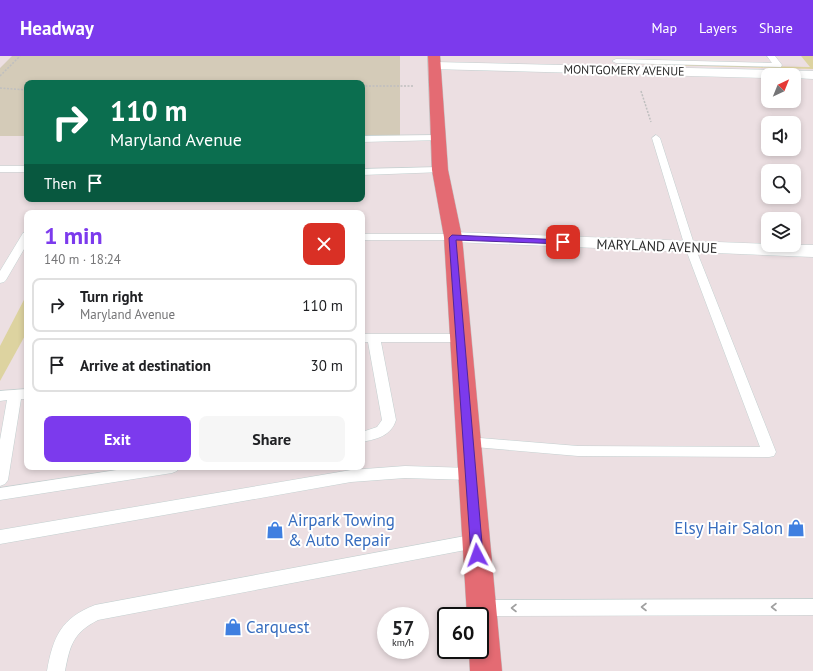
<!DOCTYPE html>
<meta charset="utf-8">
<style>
:root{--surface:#fff;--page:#f6f6f6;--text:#202124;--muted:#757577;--line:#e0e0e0;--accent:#7c3aed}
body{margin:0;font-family:"PT Sans",sans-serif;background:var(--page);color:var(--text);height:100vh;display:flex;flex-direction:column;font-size:15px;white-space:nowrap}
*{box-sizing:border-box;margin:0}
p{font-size:13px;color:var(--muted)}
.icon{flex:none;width:22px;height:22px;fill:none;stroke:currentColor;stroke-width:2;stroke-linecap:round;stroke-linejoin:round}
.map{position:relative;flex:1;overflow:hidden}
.side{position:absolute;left:24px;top:154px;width:341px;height:260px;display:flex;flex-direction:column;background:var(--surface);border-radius:8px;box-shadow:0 2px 6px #0003}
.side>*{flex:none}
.banner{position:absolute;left:24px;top:24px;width:341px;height:122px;border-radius:8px;box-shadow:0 2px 6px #0003;background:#0b6e4f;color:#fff;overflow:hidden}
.needle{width:26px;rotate:43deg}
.tools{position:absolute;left:761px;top:12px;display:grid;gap:8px}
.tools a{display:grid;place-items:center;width:40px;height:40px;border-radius:8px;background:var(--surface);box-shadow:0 2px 6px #0003;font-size:20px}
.speed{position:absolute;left:377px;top:551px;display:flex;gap:8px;font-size:20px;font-weight:700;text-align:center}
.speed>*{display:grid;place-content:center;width:52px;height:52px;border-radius:50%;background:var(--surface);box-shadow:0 2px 6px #0003;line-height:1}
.speed small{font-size:10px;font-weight:400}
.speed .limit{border:2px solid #111;border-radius:6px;background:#fff;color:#111}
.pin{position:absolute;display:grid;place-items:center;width:34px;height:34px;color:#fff;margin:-17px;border-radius:8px;box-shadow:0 2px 6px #0006}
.me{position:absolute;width:44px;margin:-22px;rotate:356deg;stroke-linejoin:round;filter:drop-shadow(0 0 3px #0008)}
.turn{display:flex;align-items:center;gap:14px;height:84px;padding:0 20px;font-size:18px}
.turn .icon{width:52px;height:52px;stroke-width:2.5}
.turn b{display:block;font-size:28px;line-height:34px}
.then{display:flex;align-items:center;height:38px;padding:0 20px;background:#0003;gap:8px;font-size:15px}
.round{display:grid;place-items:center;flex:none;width:42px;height:42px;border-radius:8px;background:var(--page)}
.summary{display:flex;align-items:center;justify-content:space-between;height:68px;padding:0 20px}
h1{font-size:24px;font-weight:700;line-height:30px;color:var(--accent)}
.cta{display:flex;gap:8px;margin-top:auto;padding:8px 20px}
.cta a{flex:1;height:46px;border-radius:8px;background:var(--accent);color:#fff;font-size:16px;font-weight:700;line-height:46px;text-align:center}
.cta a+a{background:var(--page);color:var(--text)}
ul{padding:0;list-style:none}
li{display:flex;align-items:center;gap:12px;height:54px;margin:0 8px 6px;padding:0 12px;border:2px solid var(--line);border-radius:8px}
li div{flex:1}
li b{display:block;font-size:15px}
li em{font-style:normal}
header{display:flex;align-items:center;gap:24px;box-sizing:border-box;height:56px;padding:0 20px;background:var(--accent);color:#fff}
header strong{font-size:19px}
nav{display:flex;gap:22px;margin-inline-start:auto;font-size:14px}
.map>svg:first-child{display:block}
.green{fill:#ddd3a0}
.cemetery{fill:#d4cbb8}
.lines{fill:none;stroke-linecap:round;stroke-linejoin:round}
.service-casing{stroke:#c3d0d0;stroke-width:1}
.minor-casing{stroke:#c3d0d0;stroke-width:1}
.primary-casing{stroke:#bfbfbf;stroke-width:1}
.path{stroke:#bfbfbf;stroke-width:1.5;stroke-dasharray:2 1.5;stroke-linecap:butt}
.service{fill:#fff;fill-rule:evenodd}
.minor{fill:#fff;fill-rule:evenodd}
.primary{fill:#e46b73;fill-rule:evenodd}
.oneway{stroke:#a0a0a0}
.route{fill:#7c3aed;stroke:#51269a}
.labels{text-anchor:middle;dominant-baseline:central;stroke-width:4;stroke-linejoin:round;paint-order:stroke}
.far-street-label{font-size:12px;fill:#2b2b2b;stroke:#fff}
.street-label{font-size:14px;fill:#2b2b2b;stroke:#fff}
.near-shop-label{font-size:17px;fill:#366cbe;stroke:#fff;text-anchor:start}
</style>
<header>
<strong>Headway</strong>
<nav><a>Map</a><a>Layers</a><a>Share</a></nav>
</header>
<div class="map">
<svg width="813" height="615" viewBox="0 0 813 615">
<rect width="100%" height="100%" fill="#ecdfe2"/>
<g class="green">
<polygon points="801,0 813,0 813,13 633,8 810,11"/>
<polygon points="27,238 27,276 0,325 0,290"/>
</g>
<polygon class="cemetery" points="12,0 400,0 400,80 362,80 362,27 27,27 27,80 0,80 0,12"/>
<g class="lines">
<g class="service-casing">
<g id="service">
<polygon points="767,0 775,0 782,9 781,11 616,7 612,5 616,3 772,7"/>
<polygon points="438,79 442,82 441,84 362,86 362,80"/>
<polygon points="656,79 660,82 695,191 776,396 774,400 769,401 578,400 463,390 461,386 463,382 468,381 578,390 760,391 685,191 652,82"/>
<rect x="0" y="110" width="27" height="6"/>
<polygon points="440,111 445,114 443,116 362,119 362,113"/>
<polygon points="27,176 27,188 6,224 4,226 0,227 0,215 23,177"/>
<polygon points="362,178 453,178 458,181 453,184 362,184"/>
<path d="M 362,278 L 460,278 L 464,279 L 466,282 L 464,285 L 460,286 L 381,286 L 396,364 C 391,380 377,383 362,386 L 362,376 L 377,371 L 382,364 L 368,286 L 362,286 Z"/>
<polygon points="27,333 27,343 21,343 8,424 5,428 0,430 0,384 7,344 0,345 0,335"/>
<polygon points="405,410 471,412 476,414 479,418 476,422 471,424 405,422 351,426 0,488 0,474 351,414"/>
<polygon points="136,411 179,411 177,415 172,417 0,444 0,432"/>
<path d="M 476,478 L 482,480 L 484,485 L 482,490 L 476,492 L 98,564 C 73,577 70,589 65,615 L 47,615 C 53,581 61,562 95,549 Z"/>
<polygon points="813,543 813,559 481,560 475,557 472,552 475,547 481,544"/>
</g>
</g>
<g class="minor-casing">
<g id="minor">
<polygon points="435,6 813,15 813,23 794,22 794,19 768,19 768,22 431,13 429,10 431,7"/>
<polygon points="453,176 768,188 768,189 813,189 813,201 453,186 447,185 444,181 447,177"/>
</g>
</g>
<g class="primary-casing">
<polygon id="primary" points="428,0 440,0 448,114 462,181 502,615 470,615 469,594 480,594 480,560 467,560 444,181 432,114"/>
</g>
<g class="path">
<polyline points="0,20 20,0"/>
<polyline points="362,30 413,30"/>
<polyline points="0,32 27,34"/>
<polyline points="641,35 651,66"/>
</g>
<use href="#service" class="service"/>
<use href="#minor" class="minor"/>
<use href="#primary" class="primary"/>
</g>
<defs><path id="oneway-chevron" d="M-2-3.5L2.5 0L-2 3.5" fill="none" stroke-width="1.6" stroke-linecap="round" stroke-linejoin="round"/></defs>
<g class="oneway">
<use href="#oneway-chevron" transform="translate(644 551) rotate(180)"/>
<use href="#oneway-chevron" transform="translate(774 551) rotate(180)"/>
<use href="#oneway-chevron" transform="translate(514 552) rotate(180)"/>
</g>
<polygon class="route" points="452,179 563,184 567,186 563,188 456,184 483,499 481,502 477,503 473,502 471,499 449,182"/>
<defs>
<g id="shop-bare" transform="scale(1.38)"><path d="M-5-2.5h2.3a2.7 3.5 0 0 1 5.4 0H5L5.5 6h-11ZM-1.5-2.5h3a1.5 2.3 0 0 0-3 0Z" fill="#3f7fe0" stroke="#fff" stroke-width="2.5" paint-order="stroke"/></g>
</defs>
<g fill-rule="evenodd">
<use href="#shop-bare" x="796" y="472"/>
<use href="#shop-bare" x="275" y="474"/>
<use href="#shop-bare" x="233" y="571"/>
</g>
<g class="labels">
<g class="far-street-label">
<text transform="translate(624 14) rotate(1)">MONTGOMERY AVENUE</text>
</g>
<g class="street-label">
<text transform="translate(657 190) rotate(2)">MARYLAND AVENUE</text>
</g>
<g class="near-shop-label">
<text x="288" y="464">Airpark Towing<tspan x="288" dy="20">&amp; Auto Repair</tspan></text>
<text x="783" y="472" text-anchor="end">Elsy Hair Salon</text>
<text x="246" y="571">Carquest</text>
</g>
</g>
</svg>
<div class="tools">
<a><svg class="needle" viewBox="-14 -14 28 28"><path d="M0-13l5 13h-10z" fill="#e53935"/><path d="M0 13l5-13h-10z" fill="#757577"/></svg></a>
<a><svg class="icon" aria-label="sound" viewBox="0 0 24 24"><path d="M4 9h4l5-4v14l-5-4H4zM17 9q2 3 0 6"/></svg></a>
<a><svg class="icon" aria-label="search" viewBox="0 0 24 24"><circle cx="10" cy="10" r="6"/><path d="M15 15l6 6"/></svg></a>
<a><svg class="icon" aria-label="layers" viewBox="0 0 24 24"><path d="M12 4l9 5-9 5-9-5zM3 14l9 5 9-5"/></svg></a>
</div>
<div class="speed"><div>57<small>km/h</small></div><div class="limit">60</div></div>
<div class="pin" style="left:563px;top:186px;background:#d93025"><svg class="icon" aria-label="arrive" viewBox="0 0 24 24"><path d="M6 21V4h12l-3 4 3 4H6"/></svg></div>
<svg class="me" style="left:477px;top:499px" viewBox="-20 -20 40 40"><path d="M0-17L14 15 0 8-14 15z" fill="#7c3aed" stroke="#fff" stroke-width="4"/></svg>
<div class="banner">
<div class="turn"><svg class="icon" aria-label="right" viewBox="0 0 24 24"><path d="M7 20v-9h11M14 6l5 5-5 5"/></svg><div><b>110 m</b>Maryland Avenue</div></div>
<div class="then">Then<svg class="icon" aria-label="arrive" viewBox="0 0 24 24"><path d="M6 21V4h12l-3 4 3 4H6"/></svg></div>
</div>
<section class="side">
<div class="summary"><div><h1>1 min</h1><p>140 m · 18:24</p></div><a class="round" style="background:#d93025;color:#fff"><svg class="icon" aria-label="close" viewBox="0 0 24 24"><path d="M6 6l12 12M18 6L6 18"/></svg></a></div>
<ul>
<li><svg class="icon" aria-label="right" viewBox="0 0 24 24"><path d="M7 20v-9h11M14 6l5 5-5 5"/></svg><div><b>Turn right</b><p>Maryland Avenue</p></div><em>110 m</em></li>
<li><svg class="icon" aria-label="arrive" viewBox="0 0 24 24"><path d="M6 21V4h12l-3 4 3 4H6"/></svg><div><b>Arrive at destination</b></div><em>30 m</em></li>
</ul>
<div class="cta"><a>Exit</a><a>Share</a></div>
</section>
</div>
